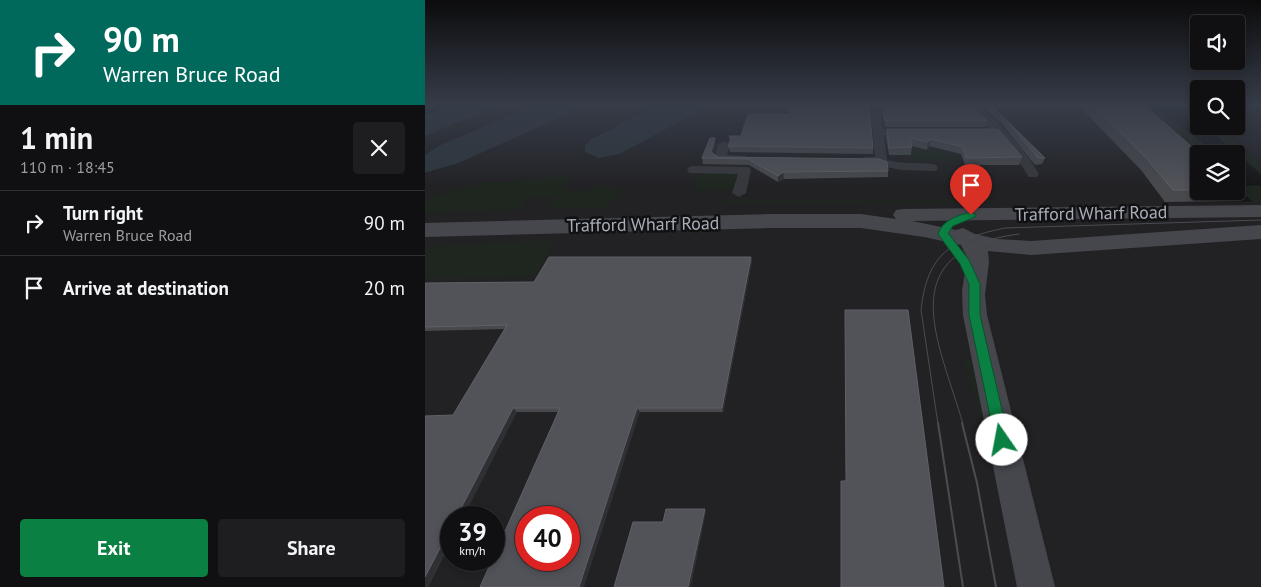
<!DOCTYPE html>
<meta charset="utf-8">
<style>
:root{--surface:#101012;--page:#1e1e20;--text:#f1f3f6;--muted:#9c9d9f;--line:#303032;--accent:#0b8043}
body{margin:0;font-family:"PT Sans",sans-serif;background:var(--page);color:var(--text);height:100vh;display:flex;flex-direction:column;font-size:19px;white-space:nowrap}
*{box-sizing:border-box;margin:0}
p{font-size:16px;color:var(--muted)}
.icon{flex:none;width:28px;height:28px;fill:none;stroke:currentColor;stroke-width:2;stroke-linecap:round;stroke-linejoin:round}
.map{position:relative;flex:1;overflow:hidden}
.details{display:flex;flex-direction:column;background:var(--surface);width:425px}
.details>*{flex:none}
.guide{background:#00695c;color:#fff;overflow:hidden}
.buttons{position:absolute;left:765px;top:15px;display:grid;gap:10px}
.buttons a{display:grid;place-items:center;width:55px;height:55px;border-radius:5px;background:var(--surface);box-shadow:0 2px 8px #0003,0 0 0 1px var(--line);font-size:25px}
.speed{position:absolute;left:15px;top:506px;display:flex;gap:10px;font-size:25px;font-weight:700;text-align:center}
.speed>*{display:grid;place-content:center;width:65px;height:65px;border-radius:50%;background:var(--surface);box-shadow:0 2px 8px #0003,0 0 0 1px var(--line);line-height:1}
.speed small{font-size:12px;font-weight:400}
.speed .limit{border:8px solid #d22;background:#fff;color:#111}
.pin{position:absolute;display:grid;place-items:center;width:42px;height:42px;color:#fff;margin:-51px -21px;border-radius:50% 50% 50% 0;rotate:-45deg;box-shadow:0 0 5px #0007}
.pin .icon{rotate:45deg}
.me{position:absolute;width:55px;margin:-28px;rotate:348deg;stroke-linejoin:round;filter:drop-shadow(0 0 4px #0008)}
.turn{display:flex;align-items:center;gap:18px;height:105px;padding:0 20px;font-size:22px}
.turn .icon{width:65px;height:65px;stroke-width:2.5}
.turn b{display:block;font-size:35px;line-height:42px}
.round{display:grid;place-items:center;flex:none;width:52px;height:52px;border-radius:5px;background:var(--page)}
.head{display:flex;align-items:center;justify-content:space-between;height:85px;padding:0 20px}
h1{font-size:30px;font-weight:600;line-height:38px}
.cta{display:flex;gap:10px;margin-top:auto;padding:10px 20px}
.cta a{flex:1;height:58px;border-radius:5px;background:var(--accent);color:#fff;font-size:20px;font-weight:600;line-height:58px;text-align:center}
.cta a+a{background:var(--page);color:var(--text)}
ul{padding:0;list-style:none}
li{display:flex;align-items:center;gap:15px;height:65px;padding:0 20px;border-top:1px solid var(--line)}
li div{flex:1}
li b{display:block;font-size:19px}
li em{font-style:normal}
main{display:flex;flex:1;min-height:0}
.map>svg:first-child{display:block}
.built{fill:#222225;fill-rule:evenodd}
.green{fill:#1e261f}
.water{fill:#2c353c}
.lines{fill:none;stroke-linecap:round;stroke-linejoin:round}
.street{fill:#37383d;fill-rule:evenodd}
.secondary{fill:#45474d;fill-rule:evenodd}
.tram-far1{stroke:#4a4c52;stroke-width:1}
.tram{stroke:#4a4c52;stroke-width:2}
.wall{fill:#47494d}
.shaded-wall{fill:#2f3033}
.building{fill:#525359;stroke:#5f6168;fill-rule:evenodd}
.route{fill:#0b8043;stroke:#07532c}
.labels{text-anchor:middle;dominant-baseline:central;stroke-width:5;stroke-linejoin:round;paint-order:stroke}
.street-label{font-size:18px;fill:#a8adb8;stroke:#111113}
</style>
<main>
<section class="details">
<div class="guide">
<div class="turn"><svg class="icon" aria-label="right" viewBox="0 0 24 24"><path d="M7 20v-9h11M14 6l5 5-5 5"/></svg><div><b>90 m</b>Warren Bruce Road</div></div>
</div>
<div class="head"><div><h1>1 min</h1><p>110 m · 18:45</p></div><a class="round"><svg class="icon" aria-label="close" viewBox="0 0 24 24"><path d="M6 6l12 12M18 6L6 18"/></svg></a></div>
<ul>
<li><svg class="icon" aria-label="right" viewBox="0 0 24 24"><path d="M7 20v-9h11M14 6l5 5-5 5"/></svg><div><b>Turn right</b><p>Warren Bruce Road</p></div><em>90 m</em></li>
<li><svg class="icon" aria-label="arrive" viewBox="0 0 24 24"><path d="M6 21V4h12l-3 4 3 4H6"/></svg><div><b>Arrive at destination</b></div><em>20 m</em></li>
</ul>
<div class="cta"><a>Exit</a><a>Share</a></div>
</section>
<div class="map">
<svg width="836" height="587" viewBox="0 0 836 587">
<rect width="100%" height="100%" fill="#161618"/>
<g class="built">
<polygon points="76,105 109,105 13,146 0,155 0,136"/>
<path d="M 163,105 L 232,105 L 171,136 L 160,146 L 195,154 L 285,105 L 702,105 L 774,191 L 797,191 L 807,201 L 836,202 L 836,587 L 0,587 L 0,173 L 34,163 ZM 26,518 L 69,518 L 69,560 L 26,560 ZM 101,518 L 144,518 L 144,560 L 101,560 Z"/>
<polygon points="811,105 836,105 836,164 796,126 811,126"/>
</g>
<g class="green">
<polygon points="708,105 728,105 792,154 774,154"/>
<polygon points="780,126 796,126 836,164 836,174"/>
<polygon points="485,146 508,153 512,148 532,153 535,160 487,161"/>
<polygon points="274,173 314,173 309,190 268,191"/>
<path d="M 140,175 L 146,178 L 140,182 L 138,188 C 149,195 160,192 171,185 L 199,189 L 181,208 L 123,209 L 129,197 L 103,198 L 95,210 L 0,213 L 0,199 L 60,182 L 95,181 Z"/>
<polygon points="833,185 836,187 836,202 828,202 815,191 818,186"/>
<polygon points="306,199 559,199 574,202 289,204"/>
<polygon points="129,240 111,276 0,279 0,246"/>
<polygon points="538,360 549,360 565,441 560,430"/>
</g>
<g class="water">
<polygon points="26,105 76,105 0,136 0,115"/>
<polygon points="109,105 163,105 34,163 0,173 0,155 13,146"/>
<polygon points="232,105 285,105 195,154 174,158 160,152 160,146 166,139"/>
</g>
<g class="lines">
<g class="street">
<path d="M 550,106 C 568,111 605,157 614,174 L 612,177 L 604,177 L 586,150 L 546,111 L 545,109 Z"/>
<path d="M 451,110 L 456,113 L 458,129 L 483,129 L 489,132 L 483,135 L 459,135 L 462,160 C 478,165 495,161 511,165 L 513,168 L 511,171 L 477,170 L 439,163 L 437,160 L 439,157 L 450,157 L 446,113 Z"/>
<polygon points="299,141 305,144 302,155 320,156 322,159 320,162 291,161 289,158 293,144"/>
<polygon points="268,166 324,167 326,170 321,193 314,197 307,193 313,174 264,173 262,170 264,167"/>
</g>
<polygon class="secondary" points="836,205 836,217 487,221 531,230 538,228 550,234 572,239 606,241 836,225 836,239 606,255 563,251 564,262 560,295 562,315 630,587 592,587 538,315 537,291 542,257 536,245 499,237 436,228 344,228 0,237 0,223 344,214 436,214 471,219 468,215 471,210 478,209"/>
<g class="tram-far1">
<path d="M 513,424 L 496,310 C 502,253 527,239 580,228 L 836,220"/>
<path d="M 538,424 C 514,341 464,251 594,234"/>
</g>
<g class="tram">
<polyline points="513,423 538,587"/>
<polyline points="537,423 552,483 571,587"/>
</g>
</g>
<g class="wall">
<polygon points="364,105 549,105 547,106 562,121 560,127 460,127 457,111 452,108 447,109 445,112 448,148 448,154 305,152 303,146 305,140 304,136 316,136 364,114"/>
<polygon points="552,105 566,105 620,158 617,164 610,165 577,124 559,108"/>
<polygon points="630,105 719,105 774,154 774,191 811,191 811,185 816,189 807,201 740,202 716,170 654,106"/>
<polygon points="462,129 597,157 594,165 540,165 536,154 504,146 502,150 487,146 486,155 464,155 461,137"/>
<polygon points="291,144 288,154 293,157 454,159 463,171 463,177 359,179 353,182 324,165 278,164 277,158"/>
<polygon points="327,261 298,412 92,412 26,518 26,541 3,587 0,587 28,415 80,329 0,331 0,283 109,282"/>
</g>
<g class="shaded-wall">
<polygon points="446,105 452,105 452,108 447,109 444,113 444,107"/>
<polygon points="290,138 291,144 287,159 286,152"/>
<polygon points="505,139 504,146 502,150 503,142"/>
<polygon points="358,172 359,179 353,182 353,176"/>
<polygon points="326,257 327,261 298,412 297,408"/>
<polygon points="88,408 92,412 38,518 31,518"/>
<polygon points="212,408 215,412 159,587 154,587"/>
<polygon points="280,509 281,512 266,587 263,587"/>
<polygon points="26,527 26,541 3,587 0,587 0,577"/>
</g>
<g class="building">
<polygon points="364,105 446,105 444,107 448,148 303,146 306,138 304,136 316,136 323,114 364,114"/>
<polygon points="457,105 546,105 562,121 460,121"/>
<polygon points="564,105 566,105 620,158 613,158 579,118"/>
<polygon points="668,105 719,105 775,154 774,154 774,190 748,190 722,159"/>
<polygon points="462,129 573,129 597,157 541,158 538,147 505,139 503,142 485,138 487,147 464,148"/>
<polygon points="285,138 290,138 286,152 293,157 454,159 462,162 463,171 358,172 353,176 323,159 277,158"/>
<polygon points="811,185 816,189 811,189"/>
<path d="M 124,257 L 326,257 L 297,408 L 212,408 L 154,587 L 55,587 L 67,560 L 69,560 L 69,556 L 135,408 L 88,408 L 31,518 L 26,518 L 26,527 L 0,577 L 0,416 L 28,415 L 82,325 L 0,327 L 0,283 L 109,282 ZM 101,518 L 144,518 L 144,560 L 101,560 Z"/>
<polygon points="420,310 483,310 519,587 416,587 416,481 421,481"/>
<polygon points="241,509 280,509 263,587 189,587 208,522 238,522"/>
</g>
<linearGradient id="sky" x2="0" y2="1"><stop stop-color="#0c0c0d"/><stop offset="0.56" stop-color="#363c48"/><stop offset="1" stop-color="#363c48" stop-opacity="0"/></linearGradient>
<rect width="836" height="187" fill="url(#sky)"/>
<path class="route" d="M 546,212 L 551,215 L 550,217 L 528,226 L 523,233 L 544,260 L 555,284 L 555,315 L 584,440 L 582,445 L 577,447 L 572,445 L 570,440 L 544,315 L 544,284 L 535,264 L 513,234 C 517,220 534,215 546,212 Z"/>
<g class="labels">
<g class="street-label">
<text transform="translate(666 213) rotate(-1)">Trafford Wharf Road</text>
<text transform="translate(218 224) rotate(-1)">Trafford Wharf Road</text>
</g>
</g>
</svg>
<div class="buttons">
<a><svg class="icon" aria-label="sound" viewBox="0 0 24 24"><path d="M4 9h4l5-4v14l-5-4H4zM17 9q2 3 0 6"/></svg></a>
<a><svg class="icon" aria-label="search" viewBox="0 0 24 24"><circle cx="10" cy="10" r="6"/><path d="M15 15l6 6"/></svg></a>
<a><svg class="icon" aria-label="layers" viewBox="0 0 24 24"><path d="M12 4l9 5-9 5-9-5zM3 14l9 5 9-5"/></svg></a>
</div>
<div class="speed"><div>39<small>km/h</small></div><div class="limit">40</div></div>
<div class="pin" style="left:546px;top:215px;background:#d93025"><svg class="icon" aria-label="arrive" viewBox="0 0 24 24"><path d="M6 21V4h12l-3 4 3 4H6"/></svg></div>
<svg class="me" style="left:577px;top:440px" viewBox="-20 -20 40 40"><circle r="19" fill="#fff"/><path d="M0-13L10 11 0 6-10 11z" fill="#0b8043"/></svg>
</div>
</main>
